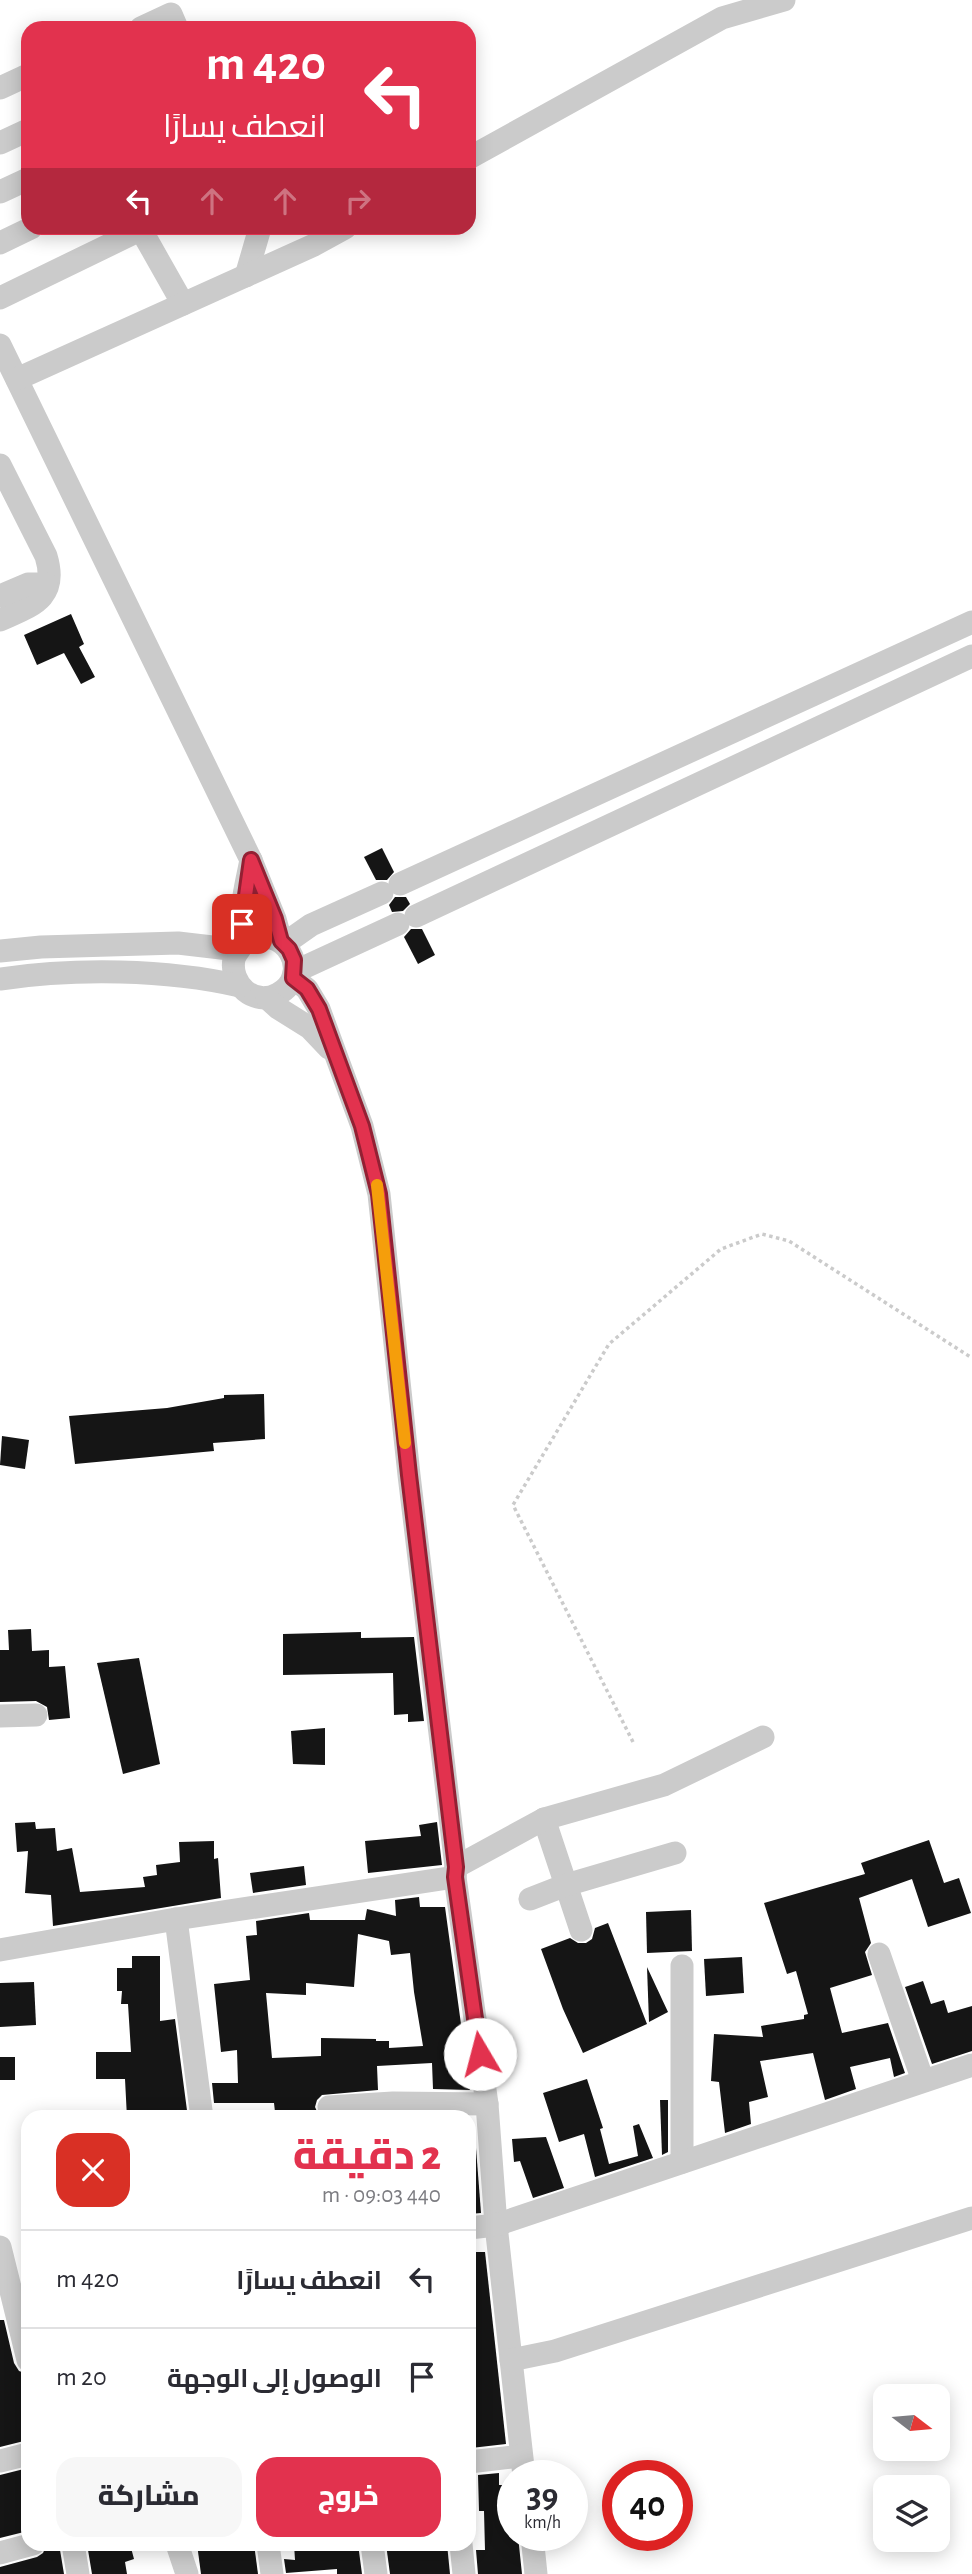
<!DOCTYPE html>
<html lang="ar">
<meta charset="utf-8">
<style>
:root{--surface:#fff;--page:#f7f7f7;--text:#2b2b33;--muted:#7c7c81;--line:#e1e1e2;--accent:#e2324e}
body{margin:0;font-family:"Alegreya Sans",Cairo,sans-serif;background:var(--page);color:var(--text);direction:rtl;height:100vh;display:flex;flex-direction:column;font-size:26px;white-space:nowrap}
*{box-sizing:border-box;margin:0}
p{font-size:23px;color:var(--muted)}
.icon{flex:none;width:38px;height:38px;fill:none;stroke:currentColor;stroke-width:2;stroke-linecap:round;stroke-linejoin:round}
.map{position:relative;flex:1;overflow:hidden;direction:ltr}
.drawer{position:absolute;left:21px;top:2110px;width:455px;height:441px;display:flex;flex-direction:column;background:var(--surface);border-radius:21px;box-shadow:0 4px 18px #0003;direction:rtl}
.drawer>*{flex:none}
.banner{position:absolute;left:21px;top:21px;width:455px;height:214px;border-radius:21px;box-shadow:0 4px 18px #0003;direction:rtl;background:#e2324e;color:#fff;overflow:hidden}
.needle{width:46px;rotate:106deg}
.tools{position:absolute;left:873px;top:2384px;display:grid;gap:14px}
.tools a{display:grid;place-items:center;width:77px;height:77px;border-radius:14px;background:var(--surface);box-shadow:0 4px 18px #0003;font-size:35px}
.speed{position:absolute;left:497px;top:2460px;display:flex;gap:14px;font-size:35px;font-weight:700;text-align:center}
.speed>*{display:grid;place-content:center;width:91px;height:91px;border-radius:50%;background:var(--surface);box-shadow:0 4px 18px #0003;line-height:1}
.speed small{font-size:18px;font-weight:400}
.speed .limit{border:10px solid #d22;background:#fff;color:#111}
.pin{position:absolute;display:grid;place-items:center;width:60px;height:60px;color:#fff;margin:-30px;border-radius:14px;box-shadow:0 4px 10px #0006}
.me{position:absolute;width:77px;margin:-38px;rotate:352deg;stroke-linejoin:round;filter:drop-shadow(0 0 5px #0008)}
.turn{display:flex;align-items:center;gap:24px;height:147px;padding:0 35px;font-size:32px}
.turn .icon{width:91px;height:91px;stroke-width:2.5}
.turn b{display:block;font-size:49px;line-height:60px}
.lanes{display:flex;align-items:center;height:66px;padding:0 35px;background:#0003;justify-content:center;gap:35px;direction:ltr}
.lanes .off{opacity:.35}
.round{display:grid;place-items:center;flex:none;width:74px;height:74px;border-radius:21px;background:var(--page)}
.summary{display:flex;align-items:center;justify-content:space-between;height:119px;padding:0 35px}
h1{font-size:42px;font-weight:800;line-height:52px;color:var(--accent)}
.primary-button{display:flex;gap:14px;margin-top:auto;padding:14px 35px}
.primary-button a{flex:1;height:80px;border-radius:21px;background:var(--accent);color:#fff;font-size:28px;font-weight:800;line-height:80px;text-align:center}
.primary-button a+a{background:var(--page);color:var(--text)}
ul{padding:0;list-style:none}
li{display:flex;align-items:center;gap:21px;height:98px;padding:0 35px;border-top:2px solid var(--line)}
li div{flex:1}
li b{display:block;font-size:26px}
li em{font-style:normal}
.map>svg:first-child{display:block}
.building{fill:#151515;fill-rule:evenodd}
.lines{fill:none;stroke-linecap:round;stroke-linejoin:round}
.path{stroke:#cbcbcb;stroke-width:3.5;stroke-dasharray:3.5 3.5;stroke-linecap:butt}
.minor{stroke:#cbcbcb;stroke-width:23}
.route-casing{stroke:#932033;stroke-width:18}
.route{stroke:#e2324e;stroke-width:12}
.slow{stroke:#f59e0b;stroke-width:12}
</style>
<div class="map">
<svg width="972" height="2574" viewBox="0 0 972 2574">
<rect width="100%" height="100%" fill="#fff"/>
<g class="building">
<polygon points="71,614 84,644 79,647 95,677 81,684 64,653 37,665 24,635"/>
<polygon points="382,848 394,872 387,880 376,880 364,857"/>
<polygon points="395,897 406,897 410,904 403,911 392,912 389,905"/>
<polygon points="411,929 422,929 435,955 418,964 404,937"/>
<polygon points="264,1394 265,1439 213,1443 214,1451 75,1464 69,1416 167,1408 224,1398 224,1395"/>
<polygon points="2,1436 29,1440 25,1469 0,1465"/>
<polygon points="31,1629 32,1651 49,1650 49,1667 65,1666 70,1718 49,1720 47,1707 36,1701 0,1702 0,1650 9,1650 8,1630"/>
<polygon points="361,1632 361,1638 414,1637 424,1721 408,1722 408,1714 394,1715 393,1673 283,1675 283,1634"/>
<polygon points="139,1658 160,1764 123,1774 97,1663"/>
<polygon points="325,1728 325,1765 293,1764 291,1731"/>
<polygon points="35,1822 36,1829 55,1828 57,1851 72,1848 80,1892 145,1887 143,1877 157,1875 156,1865 180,1862 179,1842 214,1841 214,1859 218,1858 221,1898 53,1926 51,1895 25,1893 28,1851 17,1852 15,1823"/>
<polygon points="437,1822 442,1865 368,1873 365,1841 421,1836 419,1825"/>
<polygon points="929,1840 944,1883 959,1878 971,1913 928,1927 912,1879 859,1898 871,1943 865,1952 872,1975 830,1988 842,2033 888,2023 905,2073 894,2077 890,2058 850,2067 856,2089 825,2100 813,2053 760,2061 768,2097 749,2102 751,2124 725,2133 719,2082 711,2081 714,2034 763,2037 761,2026 804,2019 804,2015 808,2014 796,1971 787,1974 764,1903 865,1874 861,1863"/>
<polygon points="304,1866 306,1885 253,1893 250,1873"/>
<path d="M 419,1897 L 420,1907 L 445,1907 L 470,2090 L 433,2089 L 432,2063 L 377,2066 L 378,2090 L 322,2095 L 317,2100 L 315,2107 L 320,2118 L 310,2118 L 309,2111 L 275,2112 L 274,2103 L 214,2103 L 212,2083 L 238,2083 L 237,2050 L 221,2052 L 214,1984 L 250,1980 L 246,1936 L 257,1935 L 256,1921 L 309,1913 L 310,1920 L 365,1920 L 367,1909 L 396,1916 L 395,1900 ZM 358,1934 L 389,1941 L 391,1955 L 410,1953 L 414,1992 L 423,2046 L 389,2048 L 389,2041 L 376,2041 L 376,2039 L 321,2038 L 321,2056 L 272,2058 L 266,1993 L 306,1995 L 306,1983 L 354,1987 Z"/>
<polygon points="691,1910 692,1951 647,1953 646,1912"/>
<polygon points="608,1923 647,2024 583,2053 563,2009 541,1949 570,1938 578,1943 586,1943 592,1939 595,1928"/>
<polygon points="132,1956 160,1956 160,2021 175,2019 188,2118 127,2118 125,2079 96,2079 96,2052 131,2052 128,2004 121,2004 122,1991 117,1991 117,1968 132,1968"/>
<polygon points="742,1957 744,1993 706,1996 704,1959"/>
<polygon points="647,1967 668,2012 649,2022"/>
<polygon points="923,1981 931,2004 944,2000 948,2013 972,2006 972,2051 932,2064 905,1987"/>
<polygon points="34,1982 36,2025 0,2027 0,1983"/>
<rect x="0" y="2057" width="15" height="23"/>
<polygon points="587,2079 603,2128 600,2129 609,2164 638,2156 633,2126 639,2124 653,2158 595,2177 584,2134 559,2142 543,2093"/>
<polygon points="660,2100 668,2100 668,2152 662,2155"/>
<polygon points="546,2137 564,2188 533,2198 520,2161 514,2162 512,2139"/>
<polygon points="469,2148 476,2148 481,2213 469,2214"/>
<polygon points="469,2252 485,2252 506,2444 471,2448"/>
<polygon points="0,2320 4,2320 14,2363 19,2371 22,2372 23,2386 26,2385 28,2395 28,2440 0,2447"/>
<polygon points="28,2468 28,2531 0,2538 0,2475"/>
<polygon points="499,2473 499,2485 513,2485 513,2536 518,2536 522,2574 478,2574 476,2550 485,2550 484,2511 479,2511 478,2475"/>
<polygon points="47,2544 59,2544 64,2574 0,2574 0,2567 37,2557 43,2553"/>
<polygon points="87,2544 130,2544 134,2559 125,2562 127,2574 92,2574"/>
<polygon points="197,2544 254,2544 258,2574 201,2574"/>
<polygon points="294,2544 358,2544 362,2574 337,2574 337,2569 286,2573 284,2559 295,2560"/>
<polygon points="386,2544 447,2544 450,2574 390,2574"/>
</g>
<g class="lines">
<polyline class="path" points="633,1742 513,1505 609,1344 721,1249 762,1234 789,1241 972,1358"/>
<g class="minor">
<polyline points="141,28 171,14 177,28"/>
<polyline points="0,88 28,75"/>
<polyline points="0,143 28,130"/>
<polyline points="469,158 722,18 784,0"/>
<polyline points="0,192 28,179"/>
<polyline points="140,228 183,304"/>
<polyline points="0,243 31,228"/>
<polyline points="246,276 260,228"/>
<polyline points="0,298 144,228"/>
<polyline points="0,345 251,860 275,919 281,941"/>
<polyline points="17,379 314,245 345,228"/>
<path d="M 0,465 L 46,556 C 59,599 31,606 0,620"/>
<polyline points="0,596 28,584 46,584"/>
<polyline points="400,884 972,622"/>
<polyline points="416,916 972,656"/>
<path d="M 244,943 C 285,919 314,975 278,994 C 254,1007 229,984 234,959 C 236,952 243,947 244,940 C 244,935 242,930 242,924 C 241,903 247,880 251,860"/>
<polyline points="284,944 311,925 382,893"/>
<polyline points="0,951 41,947 178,943 238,950"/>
<polyline points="294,972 398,924"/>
<polyline points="293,978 307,989 319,1009 362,1126 379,1194 409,1475 456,1867 455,1877 487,2104 496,2225 524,2476"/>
<path d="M 0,979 C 75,968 166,969 240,986"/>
<polyline points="267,998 278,1008 310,1028 329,1048"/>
<polyline points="0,1716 36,1715"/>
<polyline points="544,1819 581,1930"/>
<polyline points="456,1867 544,1819 664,1785 763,1737"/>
<polyline points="530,1899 566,1885 675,1853"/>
<polyline points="176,1919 202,2118"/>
<polyline points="0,1950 176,1919 455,1877"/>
<polyline points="879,1954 923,2081"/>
<polyline points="682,1966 682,2162"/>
<polyline points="329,2107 393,2103 487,2104"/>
<polyline points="469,2228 496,2225 972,2065"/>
<polyline points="0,2247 28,2360"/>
<polyline points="511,2360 555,2351 972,2218"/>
<polyline points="0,2461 28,2454"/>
<polyline points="469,2462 521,2456"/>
<polyline points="532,2536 536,2574"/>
<polyline points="73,2544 78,2574"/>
<polyline points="177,2544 187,2574"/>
<polyline points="268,2544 272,2574"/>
<polyline points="372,2544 376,2574"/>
<polyline points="461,2544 464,2574"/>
<polyline points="0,2553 33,2544"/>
</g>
</g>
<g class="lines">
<g class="route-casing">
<polyline id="route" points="242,924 251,860 275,919 281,941 289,949 294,960 293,978 307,989 319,1009 362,1126 379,1194 409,1475 456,1867 455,1877 480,2054"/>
</g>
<use href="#route" class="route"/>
<polyline class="slow" points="377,1185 405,1443"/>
</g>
</svg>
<div class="tools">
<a><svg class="needle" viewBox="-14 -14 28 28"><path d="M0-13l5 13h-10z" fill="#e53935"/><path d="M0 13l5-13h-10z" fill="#7c7c81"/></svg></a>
<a><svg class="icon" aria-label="layers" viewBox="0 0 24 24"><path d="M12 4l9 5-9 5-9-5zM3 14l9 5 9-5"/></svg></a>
</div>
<div class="speed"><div>39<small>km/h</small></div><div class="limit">40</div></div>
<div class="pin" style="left:242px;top:924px;background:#d93025"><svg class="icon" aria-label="arrive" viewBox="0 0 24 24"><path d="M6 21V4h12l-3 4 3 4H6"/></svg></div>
<svg class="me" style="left:480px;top:2054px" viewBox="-20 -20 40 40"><circle r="19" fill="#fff"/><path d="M0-13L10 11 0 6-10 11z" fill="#e2324e"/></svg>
<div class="banner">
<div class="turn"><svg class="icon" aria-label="left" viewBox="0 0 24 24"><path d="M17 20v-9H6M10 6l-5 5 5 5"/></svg><div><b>420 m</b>انعطف يسارًا</div></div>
<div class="lanes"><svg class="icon" aria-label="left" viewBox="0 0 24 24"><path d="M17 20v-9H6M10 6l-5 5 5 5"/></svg><svg class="icon off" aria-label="ahead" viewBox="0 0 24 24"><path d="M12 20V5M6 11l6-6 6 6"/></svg><svg class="icon off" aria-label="ahead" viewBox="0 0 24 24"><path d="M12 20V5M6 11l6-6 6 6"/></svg><svg class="icon off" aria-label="right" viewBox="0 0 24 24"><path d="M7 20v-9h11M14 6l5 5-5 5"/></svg></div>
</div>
<section class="drawer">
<div class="summary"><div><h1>2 دقيقة</h1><p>440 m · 09:03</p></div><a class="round" style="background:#d93025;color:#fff"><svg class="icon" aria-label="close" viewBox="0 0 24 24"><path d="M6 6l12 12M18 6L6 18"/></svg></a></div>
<ul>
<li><svg class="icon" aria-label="left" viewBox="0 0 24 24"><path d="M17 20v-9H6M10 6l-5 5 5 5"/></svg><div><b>انعطف يسارًا</b></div><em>420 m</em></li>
<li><svg class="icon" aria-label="arrive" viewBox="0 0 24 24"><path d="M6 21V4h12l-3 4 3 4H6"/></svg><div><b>الوصول إلى الوجهة</b></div><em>20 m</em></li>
</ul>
<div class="primary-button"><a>خروج</a><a>مشاركة</a></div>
</section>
</div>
